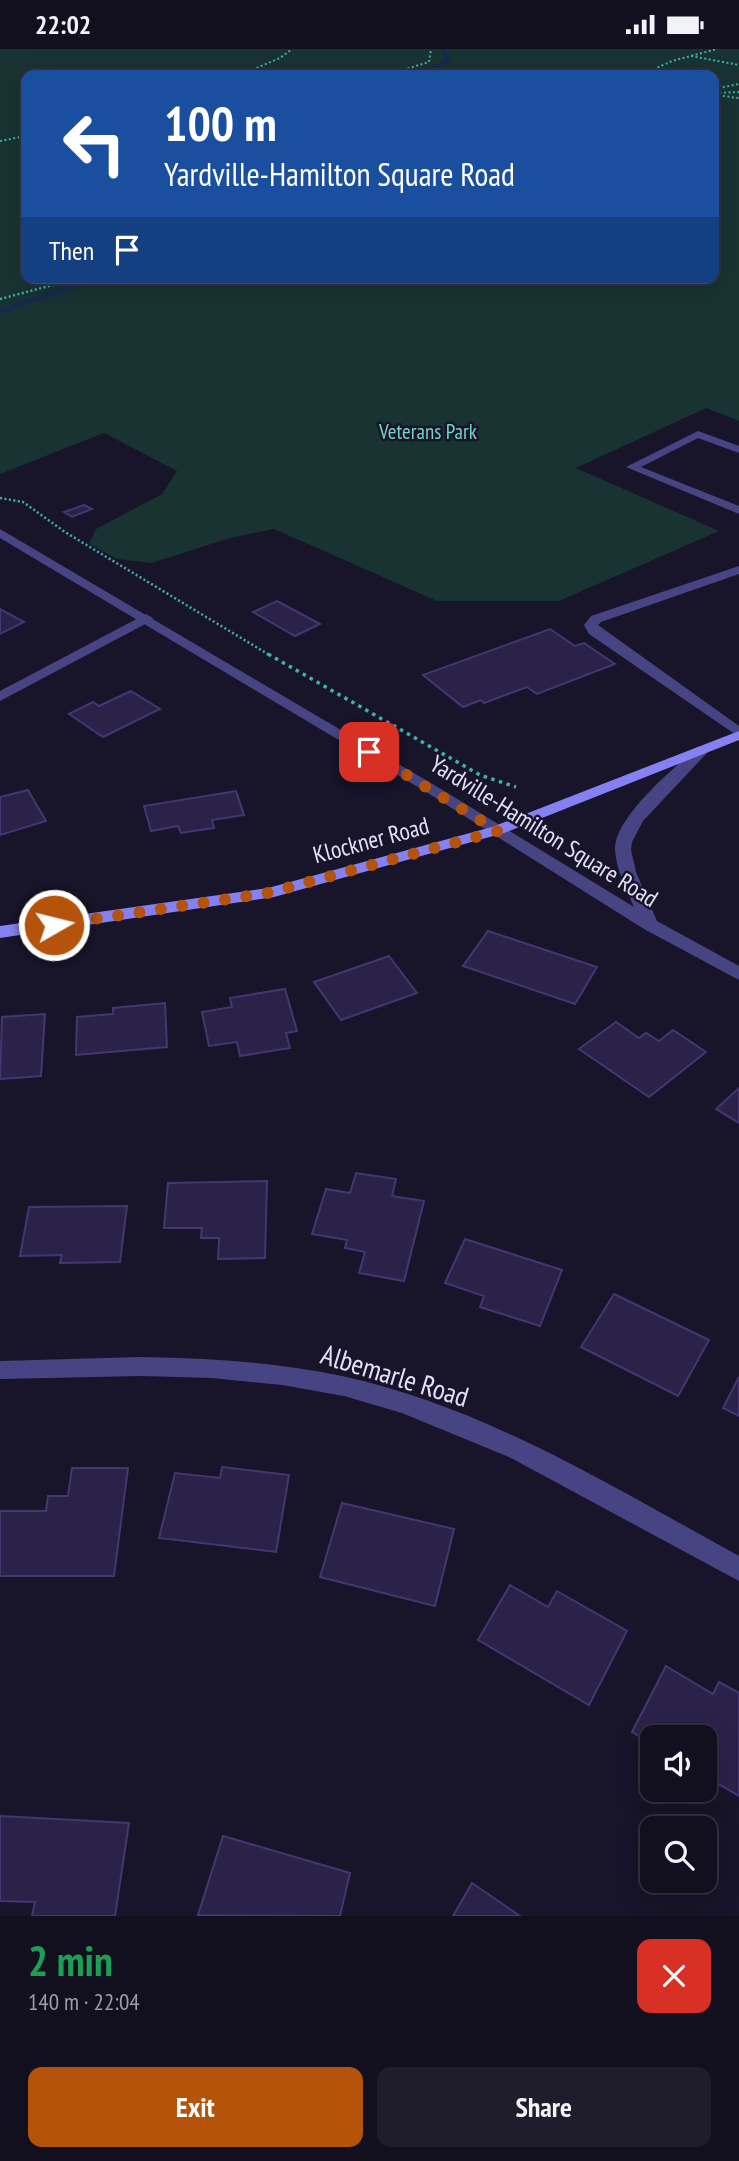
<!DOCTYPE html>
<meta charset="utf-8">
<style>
:root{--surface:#120f1f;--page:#1f1d2c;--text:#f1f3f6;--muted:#9c9ca4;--line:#312f3d;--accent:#b45309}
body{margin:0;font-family:"PT Sans Narrow",sans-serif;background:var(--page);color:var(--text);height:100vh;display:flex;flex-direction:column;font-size:26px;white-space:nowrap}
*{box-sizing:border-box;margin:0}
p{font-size:23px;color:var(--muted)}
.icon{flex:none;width:38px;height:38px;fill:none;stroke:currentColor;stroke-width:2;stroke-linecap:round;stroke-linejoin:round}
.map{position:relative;height:1867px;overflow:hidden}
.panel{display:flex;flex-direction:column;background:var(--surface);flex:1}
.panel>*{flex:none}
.top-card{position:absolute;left:21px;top:21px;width:698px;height:214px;border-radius:14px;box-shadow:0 7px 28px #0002,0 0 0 2px var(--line);background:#1a4fa0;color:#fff;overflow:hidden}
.controls{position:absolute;left:640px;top:1676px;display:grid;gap:14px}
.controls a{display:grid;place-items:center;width:77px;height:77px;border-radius:14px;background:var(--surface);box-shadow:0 7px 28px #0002,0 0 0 2px var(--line);font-size:35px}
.pin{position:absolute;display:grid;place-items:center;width:60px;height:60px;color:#fff;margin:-30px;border-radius:14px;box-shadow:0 4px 10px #0006}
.me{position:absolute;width:77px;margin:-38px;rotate:82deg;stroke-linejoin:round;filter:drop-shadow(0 0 5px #0008)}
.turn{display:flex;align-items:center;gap:24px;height:147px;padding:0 28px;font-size:32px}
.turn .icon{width:91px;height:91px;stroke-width:2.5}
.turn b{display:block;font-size:49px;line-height:60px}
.then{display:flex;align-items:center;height:66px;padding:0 28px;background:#0003;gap:14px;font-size:26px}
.round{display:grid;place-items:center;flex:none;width:74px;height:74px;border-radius:14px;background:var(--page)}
.overview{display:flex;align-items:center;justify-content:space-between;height:119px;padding:0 28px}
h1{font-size:42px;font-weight:600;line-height:52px;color:#1e9e55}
.cta{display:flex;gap:14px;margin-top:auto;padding:14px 28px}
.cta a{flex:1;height:80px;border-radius:14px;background:var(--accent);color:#fff;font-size:28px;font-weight:600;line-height:80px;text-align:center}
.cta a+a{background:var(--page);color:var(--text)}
.status{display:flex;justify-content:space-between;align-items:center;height:49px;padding:0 35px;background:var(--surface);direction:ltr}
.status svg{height:19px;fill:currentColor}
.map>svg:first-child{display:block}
.green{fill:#183332;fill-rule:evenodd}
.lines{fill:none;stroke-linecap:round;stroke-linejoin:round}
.stream-far1{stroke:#152a4c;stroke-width:4.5}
.stream{stroke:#152a4c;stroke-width:5}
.building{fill:#2a2248;stroke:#433772;stroke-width:2}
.path-far2{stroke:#3eb1ab;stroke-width:2;stroke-dasharray:2 2.5;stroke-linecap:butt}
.path-far1{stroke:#3eb1ab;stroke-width:2.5;stroke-dasharray:2 2.5;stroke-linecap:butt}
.path{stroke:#3eb1ab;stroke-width:3.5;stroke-dasharray:3.5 4.5;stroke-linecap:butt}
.service{fill:#474483;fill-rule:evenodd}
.minor{fill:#474483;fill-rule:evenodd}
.tertiary{fill:#474483;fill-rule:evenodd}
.secondary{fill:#8581f2;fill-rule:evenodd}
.route{stroke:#b45309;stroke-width:12;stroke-dasharray:0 21.6}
.labels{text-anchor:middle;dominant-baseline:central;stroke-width:5;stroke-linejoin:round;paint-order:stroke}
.far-park-label{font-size:21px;fill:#72d5bd;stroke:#181429}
.street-label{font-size:24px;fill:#e3e0fc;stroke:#181429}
.near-street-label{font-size:28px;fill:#e3e0fc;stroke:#181429}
</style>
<div class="status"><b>22:02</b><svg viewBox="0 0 49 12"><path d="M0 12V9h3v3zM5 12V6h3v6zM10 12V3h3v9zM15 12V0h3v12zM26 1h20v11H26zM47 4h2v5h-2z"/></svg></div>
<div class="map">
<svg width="739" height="1867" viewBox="0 0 739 1867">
<rect width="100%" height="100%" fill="#181429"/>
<path class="green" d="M 0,0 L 739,0 L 739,372 L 706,359 L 576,419 L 719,482 L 559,552 L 437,552 L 274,480 L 230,489 L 152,514 L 117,510 L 89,495 L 96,480 L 162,445 L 177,422 L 104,384 L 0,425 ZM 26,26 L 714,26 L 714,229 L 26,229 Z"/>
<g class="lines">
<polyline class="stream-far1" points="412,26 433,20 449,10 442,0"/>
<polyline class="stream" points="0,262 97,229"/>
</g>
<g class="building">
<polygon points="84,456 92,460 72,468 64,463"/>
<polygon points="277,552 320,575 295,587 253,563"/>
<polygon points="0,560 24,573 0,585"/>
<polygon points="550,580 575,597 584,594 615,615 537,645 527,638 484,654 481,651 463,658 423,626"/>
<polygon points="131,642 160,660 103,688 69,665 93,653 99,657"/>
<polygon points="28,741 46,772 0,786 0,748"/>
<polygon points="236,742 244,766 212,771 214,779 181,784 178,777 151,782 144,757"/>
<polygon points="488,882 597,918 575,955 463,917"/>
<polygon points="389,907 417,944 341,971 314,933"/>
<polygon points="285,940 297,982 286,984 290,999 240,1007 237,993 209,997 202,963 232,958 230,949"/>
<polygon points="165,954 167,998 76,1006 77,968 113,965 113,959"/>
<polygon points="45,965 41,1027 0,1030 2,968"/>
<polygon points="616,973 639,989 646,984 659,992 673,981 706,1003 649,1048 579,1000"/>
<polygon points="739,1039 739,1074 716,1060"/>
<polygon points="356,1124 396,1130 392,1147 424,1152 404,1232 359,1224 365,1203 345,1199 347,1191 312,1185 326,1140 350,1144"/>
<polygon points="267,1132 265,1209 218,1210 219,1189 201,1189 202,1179 164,1179 168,1134"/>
<polygon points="127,1157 120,1213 60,1214 62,1206 20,1207 29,1158"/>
<polygon points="465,1190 562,1221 540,1277 480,1258 484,1247 445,1234"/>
<polygon points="614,1245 709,1291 678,1347 581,1298"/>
<polygon points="739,1328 739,1367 723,1359"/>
<polygon points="222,1418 289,1426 276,1503 159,1489 175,1424 220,1429"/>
<polygon points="72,1419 128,1419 114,1527 0,1527 0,1462 46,1462 48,1447 68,1447"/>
<polygon points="342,1454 454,1480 435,1557 320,1528"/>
<polygon points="510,1536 548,1558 557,1542 627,1582 589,1656 478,1591"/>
<polygon points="666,1617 713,1645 719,1633 739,1644 739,1747 705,1727 705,1689 653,1689 653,1696 632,1683"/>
<polygon points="0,1767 129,1774 115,1867 32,1867 35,1853 0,1852"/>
<polygon points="223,1787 350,1824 340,1867 198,1866"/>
<polygon points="472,1834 520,1867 453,1867"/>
</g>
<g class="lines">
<g class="path-far2">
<polyline points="691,7 739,16"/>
<polyline points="240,26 280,9 292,0"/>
<polyline points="386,26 429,13 431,0"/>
<polyline points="641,26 672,12 717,0"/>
<polyline points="714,40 739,35"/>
<polyline points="715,44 739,43"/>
<polyline points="714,46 739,49"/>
<polyline points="0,92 26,87"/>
</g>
<g class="path-far1">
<polyline points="0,250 53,236 66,229"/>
<polyline points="0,449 23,453 65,483 271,607"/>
</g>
<polyline class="path" points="268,605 480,726 516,738"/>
<g class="service">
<polygon points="698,382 739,397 739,404 698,389 641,418 739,457 739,465 626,418"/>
<polygon points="739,517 739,525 601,573 598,576 739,677 739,688 589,585 584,576 591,567"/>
</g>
<g class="minor">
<polygon points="146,565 153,569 151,572 0,652 0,642"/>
<path d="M 141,1308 C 209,1309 276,1313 342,1327 C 485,1358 613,1438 739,1507 L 739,1532 L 511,1409 L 402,1364 L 344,1347 L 282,1336 L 212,1329 L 141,1327 L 0,1330 L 0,1312 Z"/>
</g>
<path class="tertiary" d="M 0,480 L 441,740 L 634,858 C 626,840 616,820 615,800 C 615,767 674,720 697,698 L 707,698 L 709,701 L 707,704 L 643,772 L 632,793 L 631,801 L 636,823 L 657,872 L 739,917 L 739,931 L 644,880 L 431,746 L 0,489 Z"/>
<polygon class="secondary" points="739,682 739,691 504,784 274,848 0,889 0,877 268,839 492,778"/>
</g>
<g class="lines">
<polyline class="route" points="54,876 268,844 498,782 369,703"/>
</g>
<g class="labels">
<g class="far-park-label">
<text x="428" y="382">Veterans Park</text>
</g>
<g class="street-label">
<text transform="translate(544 782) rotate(32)">Yardville-Hamilton Square Road</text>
<text transform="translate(371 791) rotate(-15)">Klockner Road</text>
</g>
<g class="near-street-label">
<text transform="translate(395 1326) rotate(17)">Albemarle Road</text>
</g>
</g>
</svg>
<div class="controls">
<a><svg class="icon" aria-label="sound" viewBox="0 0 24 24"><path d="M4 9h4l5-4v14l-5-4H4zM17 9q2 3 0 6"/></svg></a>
<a><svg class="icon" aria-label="search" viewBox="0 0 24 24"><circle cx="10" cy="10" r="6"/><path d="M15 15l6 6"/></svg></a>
</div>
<div class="pin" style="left:369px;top:703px;background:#d93025"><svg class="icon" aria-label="arrive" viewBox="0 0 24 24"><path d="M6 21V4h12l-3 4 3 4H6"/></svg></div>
<svg class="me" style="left:54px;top:876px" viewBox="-20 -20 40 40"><circle r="17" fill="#b45309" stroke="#fff" stroke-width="3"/><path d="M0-11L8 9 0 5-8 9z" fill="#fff"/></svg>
<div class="top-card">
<div class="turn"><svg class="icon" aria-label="left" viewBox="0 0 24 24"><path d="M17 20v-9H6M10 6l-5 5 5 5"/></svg><div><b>100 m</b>Yardville-Hamilton Square Road</div></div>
<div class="then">Then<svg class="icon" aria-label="arrive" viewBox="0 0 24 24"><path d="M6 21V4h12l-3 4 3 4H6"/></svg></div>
</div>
</div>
<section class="panel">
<div class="overview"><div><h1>2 min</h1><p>140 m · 22:04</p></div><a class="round" style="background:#d93025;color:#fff"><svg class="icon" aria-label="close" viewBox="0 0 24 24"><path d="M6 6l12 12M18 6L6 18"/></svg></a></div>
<div class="cta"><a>Exit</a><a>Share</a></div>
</section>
